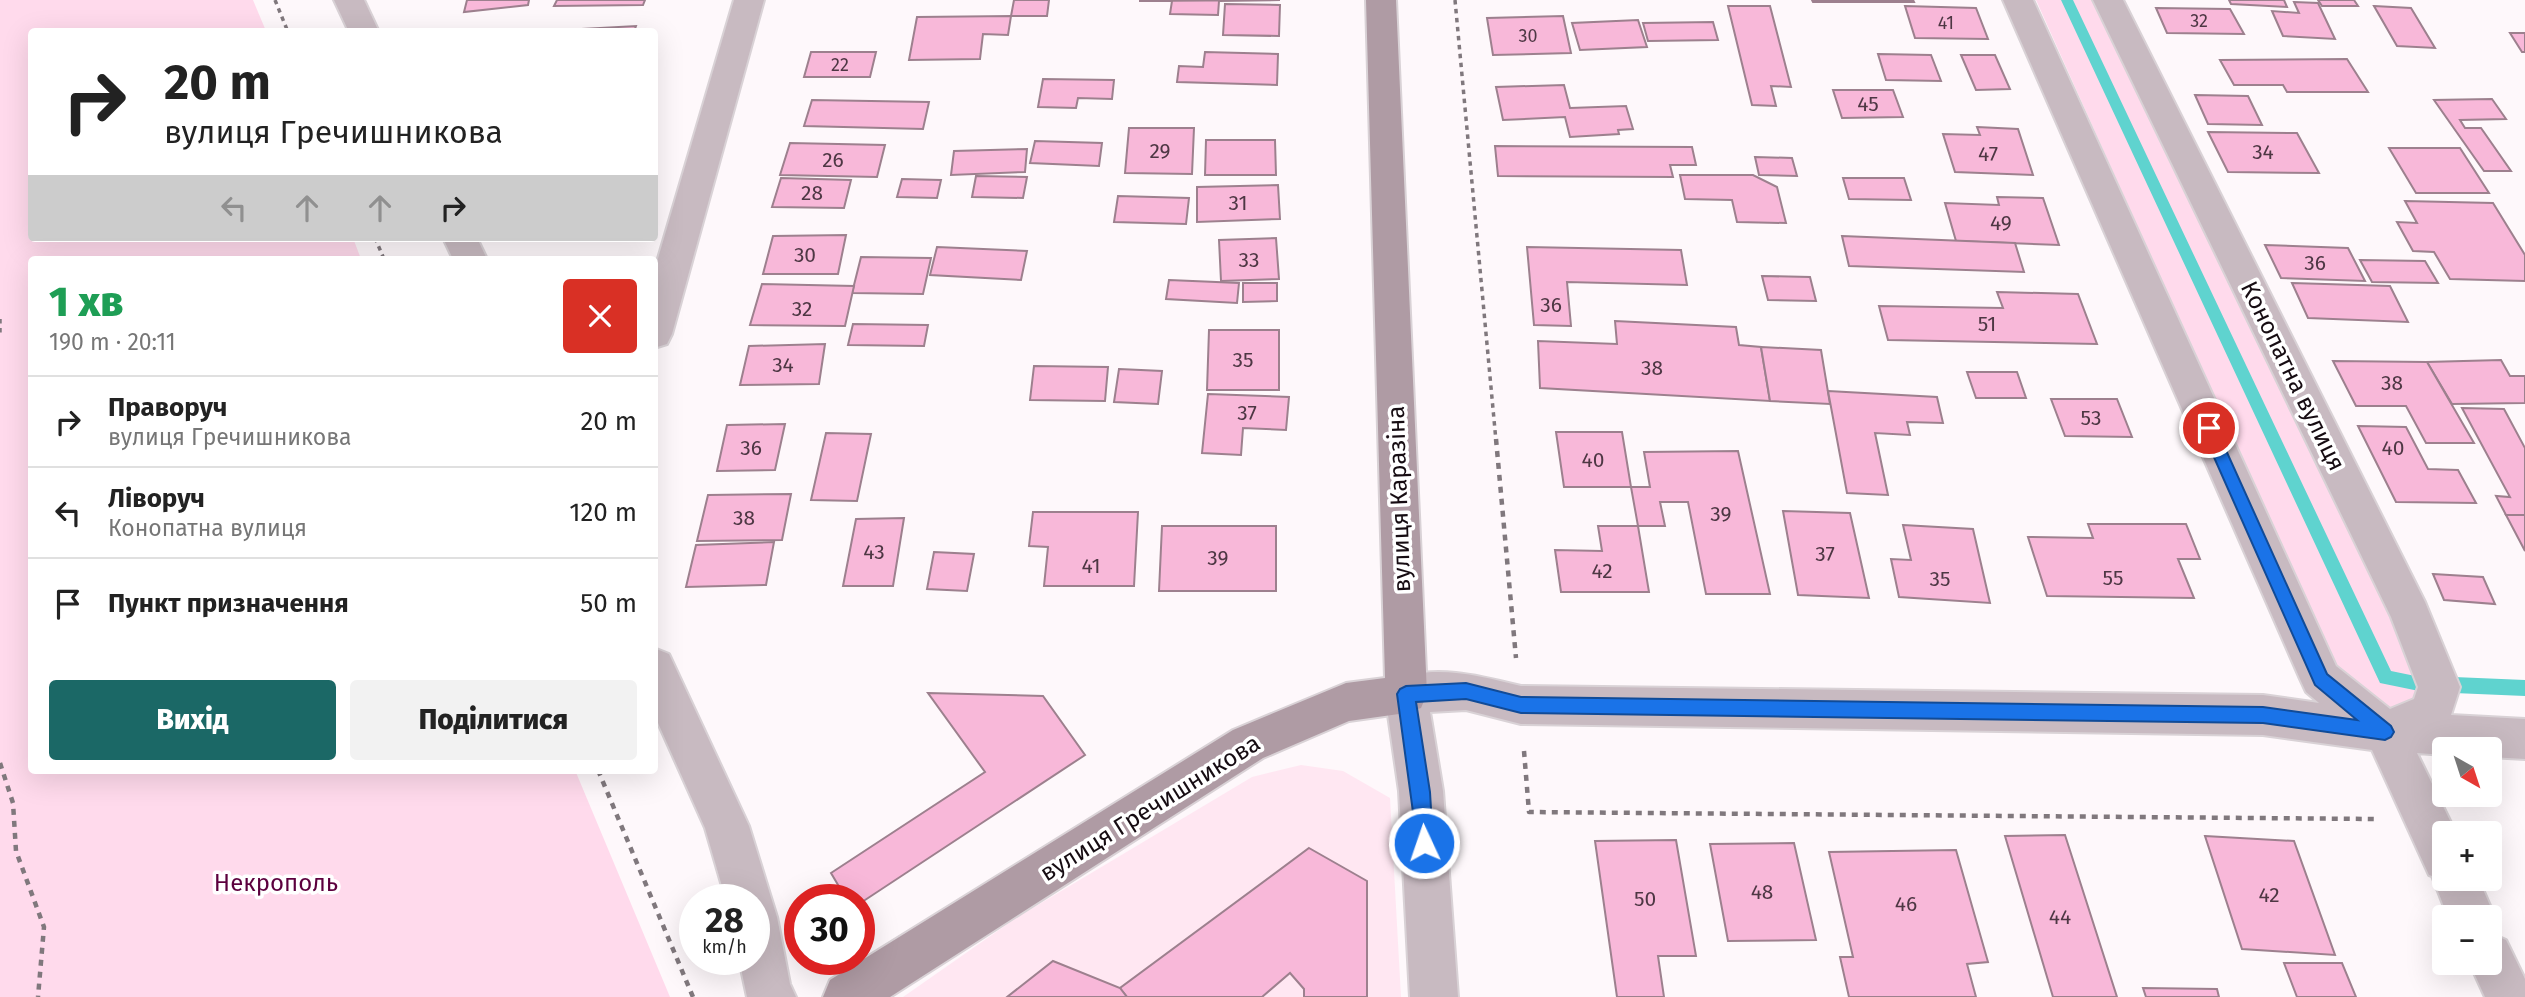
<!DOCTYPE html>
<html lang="uk">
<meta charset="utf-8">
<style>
:root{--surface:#fff;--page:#f2f2f2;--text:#222;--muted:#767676;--line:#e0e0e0;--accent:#1b6866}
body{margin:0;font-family:"Fira Sans",sans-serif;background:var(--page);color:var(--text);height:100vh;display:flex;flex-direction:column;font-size:26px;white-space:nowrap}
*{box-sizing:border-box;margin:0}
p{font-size:23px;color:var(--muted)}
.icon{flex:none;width:38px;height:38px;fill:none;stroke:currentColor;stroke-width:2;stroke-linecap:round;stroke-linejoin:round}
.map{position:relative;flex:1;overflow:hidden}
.details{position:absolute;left:28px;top:256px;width:630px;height:518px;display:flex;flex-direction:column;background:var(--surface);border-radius:7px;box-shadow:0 7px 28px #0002}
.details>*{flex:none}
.guide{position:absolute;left:28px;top:28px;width:630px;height:214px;border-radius:7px;box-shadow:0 7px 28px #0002;background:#fff;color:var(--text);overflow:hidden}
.needle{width:46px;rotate:141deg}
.controls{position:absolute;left:2432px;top:737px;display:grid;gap:14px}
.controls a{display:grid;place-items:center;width:70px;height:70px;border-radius:7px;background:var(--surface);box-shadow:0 7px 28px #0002;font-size:35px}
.speed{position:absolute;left:679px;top:884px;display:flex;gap:14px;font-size:35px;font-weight:700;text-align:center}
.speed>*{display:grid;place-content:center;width:91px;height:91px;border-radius:50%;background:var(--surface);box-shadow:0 7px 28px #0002;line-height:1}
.speed small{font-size:18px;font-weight:400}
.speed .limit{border:10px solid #d22;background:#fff;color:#111}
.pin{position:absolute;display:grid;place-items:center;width:60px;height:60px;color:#fff;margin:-30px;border:4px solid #fff;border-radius:50%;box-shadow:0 2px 7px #0007}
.me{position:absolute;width:77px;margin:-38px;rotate:357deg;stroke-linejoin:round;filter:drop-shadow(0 0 5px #0008)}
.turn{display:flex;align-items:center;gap:24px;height:147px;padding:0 21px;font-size:32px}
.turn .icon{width:91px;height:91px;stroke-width:2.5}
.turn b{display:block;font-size:49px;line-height:60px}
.lanes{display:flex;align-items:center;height:66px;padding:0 21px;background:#0003;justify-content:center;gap:35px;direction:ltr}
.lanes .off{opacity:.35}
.round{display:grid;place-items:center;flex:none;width:74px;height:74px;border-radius:7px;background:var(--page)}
.summary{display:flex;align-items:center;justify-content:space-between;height:119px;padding:0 21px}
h1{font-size:42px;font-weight:800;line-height:52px;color:#1e9e55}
.cta{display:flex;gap:14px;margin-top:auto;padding:14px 21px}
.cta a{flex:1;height:80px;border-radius:7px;background:var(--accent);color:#fff;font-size:28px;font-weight:800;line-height:80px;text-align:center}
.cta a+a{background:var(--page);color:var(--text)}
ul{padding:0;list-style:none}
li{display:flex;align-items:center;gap:21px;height:91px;padding:0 21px;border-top:2px solid var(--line)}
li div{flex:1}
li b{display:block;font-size:26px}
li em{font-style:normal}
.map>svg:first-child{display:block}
.built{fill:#ffe7f2}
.green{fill:#ffdaec}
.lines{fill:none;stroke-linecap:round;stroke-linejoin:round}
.stream{fill:#5fd3cf;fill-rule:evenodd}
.building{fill:#f8b8d9;stroke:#9d808e;stroke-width:2}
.street-casing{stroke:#d9d2d6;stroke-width:4}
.secondary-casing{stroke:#d9d2d6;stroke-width:4}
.path-far1{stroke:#80787d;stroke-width:3.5;stroke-dasharray:4.5 4.5;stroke-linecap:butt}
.path{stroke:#80787d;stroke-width:4.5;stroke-dasharray:6 6;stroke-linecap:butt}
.street{fill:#c8bac1;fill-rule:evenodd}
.secondary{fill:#af9ba4;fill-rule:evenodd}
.route{fill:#1a73e8;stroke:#114b97;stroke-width:2}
.labels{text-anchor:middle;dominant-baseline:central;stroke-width:7;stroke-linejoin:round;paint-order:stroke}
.far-number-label{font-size:18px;fill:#4e3744}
.number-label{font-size:21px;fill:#4e3744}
.street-label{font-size:24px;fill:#160c12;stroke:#fff}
.park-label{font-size:24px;fill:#5c003e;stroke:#fff}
</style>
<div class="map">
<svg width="2525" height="997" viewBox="0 0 2525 997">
<rect width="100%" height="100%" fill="#fef8fb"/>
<polygon class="built" points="1301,765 1343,771 1390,798 1401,997 903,997 1016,918 1252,777"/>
<g class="green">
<polygon points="0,0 253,0 266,31 32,32 32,238 353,238 361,259 32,259 32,770 575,770 670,997 0,997"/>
<polygon points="2036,0 2099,0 2401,621 2424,699 2393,721 2342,683"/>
</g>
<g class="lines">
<g class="stream">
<polygon points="2061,0 2073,0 2391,671 2425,678 2428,683 2425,688 2419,691 2380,683"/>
<polygon points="2454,677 2525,680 2525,696 2454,693 2448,691 2445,685 2448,679"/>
</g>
</g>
<g class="building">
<polygon points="467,0 529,0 528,5 464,12"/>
<polygon points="557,0 645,0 643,5 554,6"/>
<polygon points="1014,0 1049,0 1047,16 1011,16"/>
<polygon points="1280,0 1219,1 1218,15 1170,14 1172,1 1139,1"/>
<polygon points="1812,0 1913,0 1914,2 1813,2"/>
<polygon points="2229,0 2284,0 2287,7 2231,4"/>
<polygon points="2318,0 2354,0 2358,6 2322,6"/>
<polygon points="2294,2 2318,3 2335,39 2283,36 2272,11 2299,13"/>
<polygon points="1225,4 1280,5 1279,36 1223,35"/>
<polygon points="1728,6 1770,6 1791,87 1771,86 1776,106 1752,105"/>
<polygon points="1905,6 1976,8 1988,39 1915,38"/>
<polygon points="2374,6 2411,8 2435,48 2397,46"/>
<polygon points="2156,8 2230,9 2244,34 2167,33"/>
<polygon points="1011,16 1008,35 983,34 980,59 909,60 917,17"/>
<polygon points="1563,16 1571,53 1493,55 1487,18"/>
<polygon points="1638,20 1647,47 1580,50 1572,23"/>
<polygon points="1713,22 1718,40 1648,41 1643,23"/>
<polygon points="636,26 634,32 581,32 582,29"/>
<polygon points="2510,33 2525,33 2525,52 2522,52"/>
<polygon points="811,52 876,52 870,77 804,77"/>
<polygon points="1205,52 1278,54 1277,85 1177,82 1179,66 1203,67"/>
<polygon points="1878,54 1931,55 1941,81 1886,80"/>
<polygon points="1961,55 1995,55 2010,89 1976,90"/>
<polygon points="2347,59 2368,92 2287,92 2283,85 2234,85 2220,60"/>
<polygon points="1043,79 1114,80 1112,99 1078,98 1076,108 1038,107"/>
<polygon points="1564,85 1570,108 1626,106 1633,129 1618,130 1619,134 1570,137 1565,117 1503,120 1496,87"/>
<polygon points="1833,90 1893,90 1903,117 1842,118"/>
<polygon points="2195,95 2248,96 2262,125 2208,124"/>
<polygon points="2492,99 2506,119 2460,120 2465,128 2481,128 2511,171 2484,171 2434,100"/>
<polygon points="812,100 929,102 923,129 804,126"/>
<polygon points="1977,127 2018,129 2033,175 1955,172 1943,134 1980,135"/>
<polygon points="1129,128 1194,128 1192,174 1125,173"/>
<polygon points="2208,132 2297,133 2319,173 2228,172"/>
<polygon points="1206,140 1275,140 1276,175 1205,175"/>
<polygon points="1035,141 1102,143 1099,166 1030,163"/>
<polygon points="790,143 885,145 877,177 780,175"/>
<polygon points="1495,146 1692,147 1696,165 1670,165 1673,177 1498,176"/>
<polygon points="2389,148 2460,148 2489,193 2416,193"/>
<polygon points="1027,149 1025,172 951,175 954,151"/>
<polygon points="1755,157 1792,158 1797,176 1759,175"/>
<polygon points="1680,175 1753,175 1777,187 1786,223 1737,222 1732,200 1685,199"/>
<polygon points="976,176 1027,177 1023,198 972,197"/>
<polygon points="781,178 851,180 844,208 772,207"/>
<polygon points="1843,178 1904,178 1911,200 1849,199"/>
<polygon points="902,179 941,180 937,198 897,197"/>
<polygon points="1278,185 1280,219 1197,222 1197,187"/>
<polygon points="1118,196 1189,198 1186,224 1114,222"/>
<polygon points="1997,197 2043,198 2059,245 1956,241 1945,203 1999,205"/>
<polygon points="2405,201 2493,203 2525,255 2525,281 2450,279 2434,252 2413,251 2397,222 2417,223"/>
<polygon points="846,235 838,274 763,274 773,236"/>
<polygon points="1842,236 2015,243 2024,272 1849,266"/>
<polygon points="1276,238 1279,279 1221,281 1219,240"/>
<polygon points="2265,245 2348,248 2365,281 2281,278"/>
<polygon points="937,247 1027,251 1021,280 930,275"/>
<polygon points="1527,247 1681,250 1687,285 1567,282 1571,326 1534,325"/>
<polygon points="861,257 931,258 923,294 852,293"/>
<polygon points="2360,260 2425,261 2438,283 2372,282"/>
<polygon points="1762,276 1810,277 1816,301 1768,300"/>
<polygon points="1169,280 1239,283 1237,303 1166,299"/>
<polygon points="1243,283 1277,283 1277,301 1243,302"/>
<polygon points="2292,283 2390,286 2408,322 2308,318"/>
<polygon points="762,284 854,286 845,326 750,325"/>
<polygon points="1997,292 2078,294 2097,344 1888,340 1879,306 2003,308"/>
<polygon points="1615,321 1736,327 1739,345 1761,347 1770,401 1540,388 1538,341 1617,344"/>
<polygon points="853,324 928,325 924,346 848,345"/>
<polygon points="1209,330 1279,330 1279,390 1207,390"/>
<polygon points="825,344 819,384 740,385 749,346"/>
<polygon points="1761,347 1821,350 1830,404 1770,401"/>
<polygon points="2501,360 2510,376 2525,376 2525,403 2452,404 2427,362"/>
<polygon points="2333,361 2427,362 2474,443 2426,443 2406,406 2356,406"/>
<polygon points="1034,366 1108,367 1105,401 1030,400"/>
<polygon points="1119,369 1162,371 1158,404 1114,402"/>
<polygon points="1967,372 2017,372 2026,398 1976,398"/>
<polygon points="1828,391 1937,397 1943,423 1907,422 1910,435 1875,433 1888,495 1847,493"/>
<polygon points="1208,394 1289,397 1286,430 1243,428 1241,455 1202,453"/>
<polygon points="2051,399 2117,399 2132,437 2065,436"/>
<polygon points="2462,408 2504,409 2525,448 2525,515 2506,515 2496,496 2510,497"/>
<polygon points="785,424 775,470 717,471 727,425"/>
<polygon points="2358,426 2406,427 2428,469 2458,470 2476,503 2396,502"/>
<polygon points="1556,432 1622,432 1631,487 1564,487"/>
<polygon points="826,433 871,434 857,501 811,500"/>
<polygon points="1738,451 1770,594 1706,594 1688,502 1660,502 1665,526 1638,526 1631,487 1650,487 1644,452"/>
<polygon points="791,494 782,540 697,541 708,495"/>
<polygon points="1783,511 1850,513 1869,598 1798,595"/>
<polygon points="1033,512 1138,512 1134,586 1044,586 1048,547 1029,546"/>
<polygon points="2506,515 2525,515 2525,551"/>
<polygon points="904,518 893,586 843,586 856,519"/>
<polygon points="2088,524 2186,524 2200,559 2178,559 2194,598 2047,596 2028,537 2093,538"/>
<polygon points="1903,525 1973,529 1990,603 1899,597 1891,559 1911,560"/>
<polygon points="1162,526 1276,526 1276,591 1159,591"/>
<polygon points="1598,526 1638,526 1649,592 1561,592 1555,550 1602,551"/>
<polygon points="774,542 766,585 686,587 696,545"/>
<polygon points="934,552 974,554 967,591 927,589"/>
<polygon points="2433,574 2483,577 2495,604 2444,600"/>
<polygon points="928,693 1043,696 1085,755 859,904 859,900 847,900 831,873 985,772"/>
<polygon points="2065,835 2117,997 2053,997 2005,836"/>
<polygon points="2205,836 2294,841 2335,955 2242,949"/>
<polygon points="1676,840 1696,956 1658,956 1664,997 1617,997 1595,841"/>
<polygon points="1794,843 1816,940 1728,941 1710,844"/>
<polygon points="1309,848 1367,881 1367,997 1304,997 1304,989 1290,973 1262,997 1127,997 1120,988"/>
<polygon points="1956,850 1988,962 1967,964 1976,997 1849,997 1840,957 1853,957 1829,852"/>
<polygon points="1053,961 1120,988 1127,997 1007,997"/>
<polygon points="2284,963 2342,963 2356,997 2297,997"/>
<polygon points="2143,988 2217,989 2219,997 2146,997"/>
</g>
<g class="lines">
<g class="street-casing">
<g id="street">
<polygon points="334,0 364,0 379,32 349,32"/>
<polygon points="734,0 764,0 672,334 667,344 654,348 654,272"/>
<path d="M 2003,0 L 2033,0 L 2336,666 L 2390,709 L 2414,699 L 2418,687 L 2391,617 L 2093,0 L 2123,0 L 2425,602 L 2460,687 L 2451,715 L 2525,719 L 2525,759 L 2490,757 L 2490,749 L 2445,749 L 2445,755 L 2417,753 L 2456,833 L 2445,833 L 2445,878 L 2478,878 L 2495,917 L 2490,928 L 2490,917 L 2448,917 L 2432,876 L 2429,875 L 2372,750 L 2263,735 L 1521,724 L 1466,710 L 1430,712 L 1443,791 L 1458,997 L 1410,997 L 1399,791 L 1385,694 L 1391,680 C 1434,664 1478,675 1521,686 L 2263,695 L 2319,703 L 2306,692 L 2300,679 Z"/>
<polygon points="443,238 477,238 487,259 453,259"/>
<polygon points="654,648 669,654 749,826 777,917 790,984 796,997 747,997 739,959 754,959 754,900 726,900 705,828 654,714"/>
<polygon points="2490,933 2506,940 2525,979 2525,997 2485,997 2469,962 2490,962"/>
</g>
</g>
<g class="secondary-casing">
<polygon id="secondary" points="1366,0 1396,0 1427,694 1421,708 1406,713 1349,721 1263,758 890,997 823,997 830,980 1233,730 1346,683 1385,678"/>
</g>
<g class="path-far1">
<polyline points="275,0 288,32"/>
<polyline points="1455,0 1496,441"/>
<polyline points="375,238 384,259"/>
<polyline points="0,319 0,336"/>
</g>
<g class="path">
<polyline points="1496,439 1516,658"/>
<polyline points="1524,751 1529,812 2376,819"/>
<polyline points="0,763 13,803 16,851 44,927 38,997"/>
<polyline points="598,770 693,997"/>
</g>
<use href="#street" class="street"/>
<use href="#secondary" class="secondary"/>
</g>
<polygon class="route" points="2209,421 2216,428 2327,674 2391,726 2394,732 2391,737 2385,740 2263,723 1521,713 1466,699 1416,702 1430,792 1433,843 1431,849 1424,852 1418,849 1397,694 1400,689 1406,686 1466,683 1521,697 2263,707 2357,720 2315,685 2201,428"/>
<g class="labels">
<g class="far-number-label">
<text x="2199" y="21">32</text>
<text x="1946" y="23">41</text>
<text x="1528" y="36">30</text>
<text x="840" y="65">22</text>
</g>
<g class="number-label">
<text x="1868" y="104">45</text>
<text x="1160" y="151">29</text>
<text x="2263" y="152">34</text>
<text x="1988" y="154">47</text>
<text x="833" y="160">26</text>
<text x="812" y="193">28</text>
<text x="1238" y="203">31</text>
<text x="2001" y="223">49</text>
<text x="805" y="255">30</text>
<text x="1249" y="260">33</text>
<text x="2315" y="263">36</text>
<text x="1551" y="305">36</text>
<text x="802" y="309">32</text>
<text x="1987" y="324">51</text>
<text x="1243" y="360">35</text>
<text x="783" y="365">34</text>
<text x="1652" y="368">38</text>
<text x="2392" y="383">38</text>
<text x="1247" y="413">37</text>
<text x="2091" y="418">53</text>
<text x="751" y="448">36</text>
<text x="2393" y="448">40</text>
<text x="1593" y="460">40</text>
<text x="1721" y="514">39</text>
<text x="744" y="518">38</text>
<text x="874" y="552">43</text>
<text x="1825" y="554">37</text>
<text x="1218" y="558">39</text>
<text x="1091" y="566">41</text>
<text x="1602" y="571">42</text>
<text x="2113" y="578">55</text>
<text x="1940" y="579">35</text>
<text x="1762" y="892">48</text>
<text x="2269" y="895">42</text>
<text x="1645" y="899">50</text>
<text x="1906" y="904">46</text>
<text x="2060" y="917">44</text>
</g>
<g class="street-label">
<text transform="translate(2293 376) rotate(64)">Конопатна вулиця</text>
<text transform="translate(1399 499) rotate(-92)">вулиця Каразіна</text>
<text transform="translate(1150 808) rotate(-32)">вулиця Гречишникова</text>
</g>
<g class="park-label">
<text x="276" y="883">Некрополь</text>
</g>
</g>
</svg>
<div class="controls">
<a><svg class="needle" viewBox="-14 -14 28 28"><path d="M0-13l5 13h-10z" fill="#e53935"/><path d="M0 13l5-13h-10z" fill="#767676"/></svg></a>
<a>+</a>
<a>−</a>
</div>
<div class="speed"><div>28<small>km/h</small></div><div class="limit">30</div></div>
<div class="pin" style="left:2209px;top:428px;background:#d93025"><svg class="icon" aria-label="arrive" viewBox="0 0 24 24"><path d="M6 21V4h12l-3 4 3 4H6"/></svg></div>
<svg class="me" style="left:1424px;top:843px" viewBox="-20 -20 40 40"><circle r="17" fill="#1a73e8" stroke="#fff" stroke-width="3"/><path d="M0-11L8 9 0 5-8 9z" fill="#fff"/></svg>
<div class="guide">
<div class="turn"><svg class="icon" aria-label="right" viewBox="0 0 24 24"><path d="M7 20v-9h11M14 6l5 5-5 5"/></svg><div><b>20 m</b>вулиця Гречишникова</div></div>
<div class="lanes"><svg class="icon off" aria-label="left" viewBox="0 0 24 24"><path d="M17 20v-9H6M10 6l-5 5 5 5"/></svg><svg class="icon off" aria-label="ahead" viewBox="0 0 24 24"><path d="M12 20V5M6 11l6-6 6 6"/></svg><svg class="icon off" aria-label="ahead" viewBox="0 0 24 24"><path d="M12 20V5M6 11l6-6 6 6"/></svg><svg class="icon" aria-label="right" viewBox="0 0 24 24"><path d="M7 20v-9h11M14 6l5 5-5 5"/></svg></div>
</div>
<section class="details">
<div class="summary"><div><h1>1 хв</h1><p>190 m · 20:11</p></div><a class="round" style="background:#d93025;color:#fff"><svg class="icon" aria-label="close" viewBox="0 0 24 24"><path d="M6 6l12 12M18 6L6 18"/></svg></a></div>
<ul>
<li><svg class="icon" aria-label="right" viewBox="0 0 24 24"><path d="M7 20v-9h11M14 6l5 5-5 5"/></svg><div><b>Праворуч</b><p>вулиця Гречишникова</p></div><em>20 m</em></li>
<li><svg class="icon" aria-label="left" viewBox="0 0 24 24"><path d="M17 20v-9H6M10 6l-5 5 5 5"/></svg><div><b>Ліворуч</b><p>Конопатна вулиця</p></div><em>120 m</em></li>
<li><svg class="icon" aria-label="arrive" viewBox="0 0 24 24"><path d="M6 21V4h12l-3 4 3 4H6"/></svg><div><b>Пункт призначення</b></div><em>50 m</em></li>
</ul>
<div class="cta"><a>Вихід</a><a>Поділитися</a></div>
</section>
</div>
